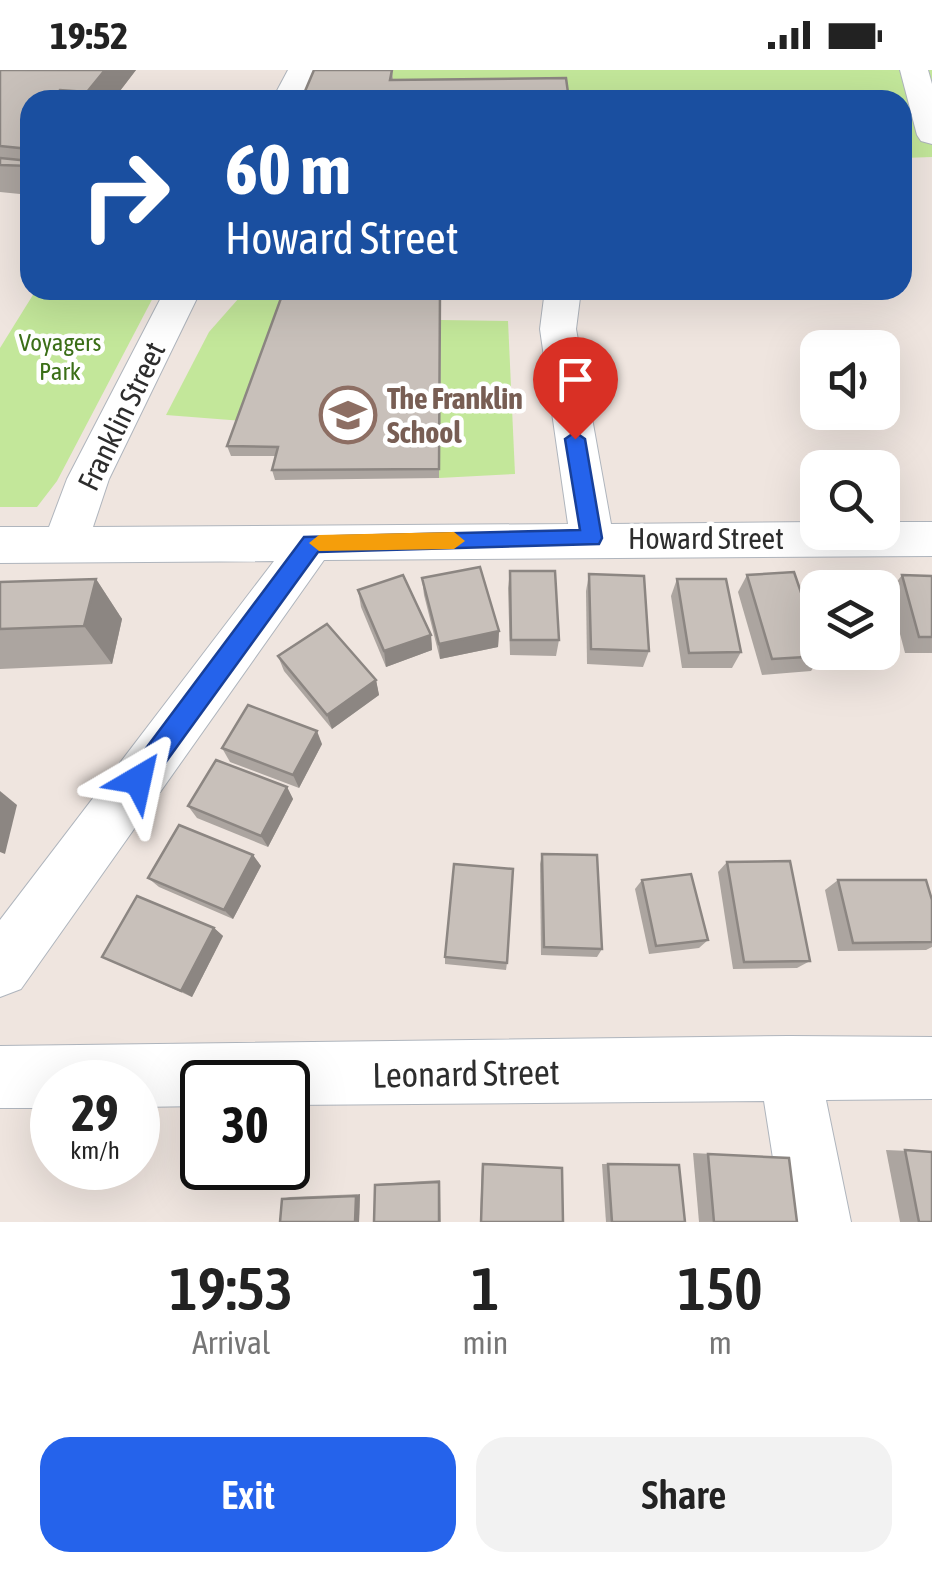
<!DOCTYPE html>
<style>
:root{--surface:#fff;--page:#f2f2f2;--text:#222;--muted:#767676;--accent:#2563eb}
body{margin:0;font-family:"Asap Condensed",sans-serif;background:var(--page);color:var(--text);height:100vh;display:flex;flex-direction:column;font-size:38px;white-space:nowrap}
*{box-sizing:border-box;margin:0}
p{font-size:32px;color:var(--muted)}
.icon{flex:none;width:55px;height:55px;fill:none;stroke:currentColor;stroke-width:2;stroke-linecap:round;stroke-linejoin:round}
.map{position:relative;height:1152px;overflow:hidden}
.drawer{display:flex;flex-direction:column;background:var(--surface);flex:1}
.drawer>*{flex:none}
.guide{position:absolute;left:20px;top:20px;width:892px;height:210px;border-radius:30px;box-shadow:0 10px 40px #0002;background:#1a4fa0;color:#fff;overflow:hidden}
.buttons{position:absolute;left:800px;top:260px;display:grid;gap:20px}
.buttons a{display:grid;place-items:center;width:100px;height:100px;border-radius:20px;background:var(--surface);box-shadow:0 10px 40px #0002;font-size:50px}
.speed{position:absolute;left:30px;top:990px;display:flex;gap:20px;font-size:50px;font-weight:700;text-align:center}
.speed>*{display:grid;place-content:center;width:130px;height:130px;border-radius:50%;background:var(--surface);box-shadow:0 10px 40px #0002;line-height:1}
.speed small{font-size:25px;font-weight:400}
.speed .limit{border:5px solid #111;border-radius:15px;background:#fff;color:#111}
.pin{position:absolute;display:grid;place-items:center;width:85px;height:85px;color:#fff;margin:-102px -42px;border-radius:50% 50% 50% 0;rotate:-45deg;box-shadow:0 0 10px #0007}
.pin .icon{rotate:45deg}
.me{position:absolute;width:110px;margin:-55px;rotate:36deg;stroke-linejoin:round;filter:drop-shadow(0 0 8px #0008)}
.turn{display:flex;align-items:center;gap:35px;height:210px;padding:0 40px;font-size:45px}
.turn .icon{width:130px;height:130px;stroke-width:2.5}
.turn b{display:block;font-size:70px;line-height:85px}
.eta{display:flex;justify-content:space-evenly;align-items:center;height:170px;text-align:center}
.eta b{font-size:60px;font-weight:600;line-height:70px}
.cta{display:flex;gap:20px;margin-top:auto;padding:20px 40px}
.cta a{flex:1;height:115px;border-radius:30px;background:var(--accent);color:#fff;font-size:40px;font-weight:600;line-height:115px;text-align:center}
.cta a+a{background:var(--page);color:var(--text)}
.status{display:flex;justify-content:space-between;align-items:center;height:70px;padding:0 50px;background:var(--surface);direction:ltr}
.status svg{height:28px;fill:currentColor}
.map>svg:first-child{display:block}
.green{fill:#c3e79a}
.lines{fill:none;stroke-linecap:round;stroke-linejoin:round}
.minor-casing{stroke:#afb5bd;stroke-width:2}
.minor{fill:#fff;fill-rule:evenodd}
.wall{fill:#aca5a0}
.shaded-wall{fill:#8c8682}
.building{fill:#c8c0ba;stroke:#8c8682;stroke-width:2.5}
.route{fill:#2563eb;stroke:#184099;stroke-width:2.5}
.slow{fill:#f59e0b}
.labels{text-anchor:middle;dominant-baseline:central;stroke-width:9;stroke-linejoin:round;paint-order:stroke}
.far-park-label{font-size:25px;fill:#3b6f18;stroke:#fff}
.education-label{font-size:30px;font-weight:bold;fill:#785e54;stroke:#fff;text-anchor:start}
.street-label{font-size:30px;fill:#2d2d2d;stroke:#fff}
.near-street-label{font-size:35px;fill:#2d2d2d;stroke:#fff}
</style>
<div class="status"><b>19:52</b><svg viewBox="0 0 49 12"><path d="M0 12V9h3v3zM5 12V6h3v6zM10 12V3h3v9zM15 12V0h3v12zM26 1h20v11H26zM47 4h2v5h-2z"/></svg></div>
<div class="map">
<svg width="932" height="1152" viewBox="0 0 932 1152">
<rect width="100%" height="100%" fill="#efe5df"/>
<g class="green">
<polygon points="302,0 932,0 932,87 903,88 902,30 601,30 601,24 290,23"/>
<polygon points="36,220 157,220 57,411 37,437 0,437 0,278"/>
<polygon points="246,220 290,220 243,351 166,345 209,262"/>
<polygon points="441,250 508,251 515,404 439,408"/>
</g>
<g class="lines">
<g class="minor-casing">
<g id="minor">
<polygon points="288,0 316,0 300,30 272,30"/>
<polygon points="900,0 928,0 932,14 932,74 921,71 917,65"/>
<polygon points="165,220 201,220 109,409 93,457 568,454 540,259 545,220 581,220 576,259 611,454 818,452 818,462 882,462 882,452 932,452 932,486 324,490 21,919 0,927 0,850 274,491 0,493 0,457 49,457 67,409"/>
<polygon points="789,966 932,967 932,1029 826,1030 851,1152 783,1152 764,1031 288,1035 288,1012 202,1012 202,1036 138,1037 138,1012 52,1012 52,1038 0,1038 0,976"/>
</g>
</g>
<use href="#minor" class="minor"/>
</g>
<g class="wall">
<polygon points="0,0 136,0 113,30 30,30 30,125 0,122"/>
<polygon points="392,0 393,10 569,30 304,30 303,26"/>
<polygon points="440,220 439,408 275,410 272,400 275,386 231,386 227,376"/>
<polygon points="510,501 559,570 556,586 510,585 508,518"/>
<polygon points="823,503 877,518 818,518 818,539 812,520"/>
<polygon points="589,504 649,581 643,597 587,594 586,521"/>
<polygon points="747,505 822,586 811,601 762,605 738,522"/>
<polygon points="902,505 932,506 932,583 905,583 889,522"/>
<polygon points="422,508 499,561 498,577 440,589 424,525"/>
<polygon points="96,509 122,549 112,594 0,599 0,512"/>
<polygon points="677,509 741,582 732,598 682,598 671,526"/>
<polygon points="358,520 431,565 432,580 386,597 361,537"/>
<polygon points="882,536 893,569 882,582"/>
<polygon points="829,582 882,582 880,585 830,586"/>
<polygon points="278,586 376,610 379,625 332,659 284,601"/>
<polygon points="322,674 299,718 230,692 222,678"/>
<polygon points="287,717 293,729 268,777 197,748 188,736"/>
<polygon points="542,784 602,879 597,887 541,885 540,794"/>
<polygon points="253,785 261,796 233,849 159,817 148,808"/>
<polygon points="727,792 810,891 797,898 733,899 718,802"/>
<polygon points="642,810 708,870 699,878 649,884 635,819"/>
<polygon points="838,810 932,830 932,877 926,880 838,881 825,820"/>
<polygon points="214,858 223,866 192,927 102,887"/>
<polygon points="445,887 507,893 506,900 445,894"/>
<polygon points="886,1080 932,1082 932,1152 900,1152"/>
<polygon points="693,1083 789,1088 797,1152 699,1152"/>
<polygon points="482,1093 562,1098 563,1152 480,1152"/>
<polygon points="602,1094 670,1094 685,1152 606,1152"/>
<polygon points="440,1110 441,1152 374,1152 375,1115 378,1114"/>
<polygon points="360,1124 359,1152 282,1129 290,1127"/>
</g>
<g class="shaded-wall">
<polygon points="105,0 136,0 113,30 90,30 87,22"/>
<polygon points="60,20 63,30 51,30"/>
<polygon points="96,509 122,549 112,594 84,556"/>
<polygon points="499,561 498,577 440,589 439,574"/>
<polygon points="431,565 432,580 386,597 384,581"/>
<polygon points="376,610 379,625 332,659 327,645"/>
<polygon points="317,661 322,674 299,718 293,705"/>
<polygon points="287,717 293,729 268,777 261,766"/>
<polygon points="0,721 17,735 5,784 0,782"/>
<polygon points="253,785 261,796 233,849 224,840"/>
<polygon points="214,858 223,866 192,927 181,921"/>
<polygon points="360,1124 359,1152 355,1152 356,1126"/>
</g>
<g class="building">
<polygon points="0,0 105,0 87,22 60,20 51,30 30,30 30,79 0,76"/>
<polygon points="314,0 392,0 390,10 566,8 569,30 356,30 303,26"/>
<polygon points="0,88 30,91 30,96 0,95"/>
<polygon points="284,220 440,220 439,399 272,400 278,377 227,376"/>
<polygon points="480,497 499,561 439,574 422,508"/>
<polygon points="510,501 555,501 559,570 511,570"/>
<polygon points="794,502 818,572 818,582 821,582 822,586 772,589 747,505"/>
<polygon points="872,502 877,518 827,518 823,503"/>
<polygon points="589,504 644,506 649,581 591,579"/>
<polygon points="403,505 431,565 384,581 358,520"/>
<polygon points="902,505 932,506 932,567 919,567"/>
<polygon points="96,509 84,556 0,559 0,512"/>
<polygon points="677,509 726,509 741,582 689,583"/>
<polygon points="882,536 893,569 882,569"/>
<polygon points="327,554 376,610 327,645 278,586"/>
<polygon points="248,635 317,661 293,705 222,678"/>
<polygon points="216,690 287,717 261,766 188,736"/>
<polygon points="179,755 253,785 224,840 148,808"/>
<polygon points="542,784 597,785 602,879 544,877"/>
<polygon points="790,791 810,891 744,892 727,792"/>
<polygon points="454,794 513,799 507,893 445,887"/>
<polygon points="691,804 708,870 656,876 642,810"/>
<polygon points="838,810 926,810 932,830 932,872 853,873"/>
<polygon points="137,826 214,858 181,921 102,887"/>
<polygon points="905,1080 932,1082 932,1152 919,1152"/>
<polygon points="708,1084 789,1088 797,1152 714,1152"/>
<polygon points="483,1094 562,1098 563,1152 481,1152"/>
<polygon points="608,1094 679,1095 685,1152 612,1152"/>
<polygon points="439,1112 439,1152 374,1152 375,1115"/>
<polygon points="356,1126 355,1152 280,1152 282,1129"/>
</g>
<polygon class="route" points="575,362 585,369 602,468 599,474 318,482 147,718 138,721 129,718 126,710 129,701 304,467 580,460 565,369"/>
<polygon class="slow" points="454,462 465,471 454,479 319,481 309,473 319,465"/>
<defs>
<g id="school-ring" transform="scale(2.875)"><circle r="9.5" fill="#fff" stroke="#8d6e63" stroke-width="1.5"/><path d="M0-5L7-2L0 1L-7-2ZM-4 1L0 2.5L4 1V4Q0 6-4 4Z" fill="#8d6e63"/></g>
</defs>
<g fill-rule="evenodd">
<use href="#school-ring" x="348" y="345"/>
</g>
<g class="labels">
<g class="far-park-label">
<text x="60" y="272">Voyagers<tspan x="60" dy="29">Park</tspan></text>
</g>
<g class="education-label">
<text x="387" y="328">The Franklin<tspan x="387" dy="34">School</tspan></text>
</g>
<g class="street-label">
<text transform="translate(121 346) rotate(-64)">Franklin Street</text>
<text x="706" y="468">Howard Street</text>
</g>
<g class="near-street-label">
<text transform="translate(466 1003) rotate(-1)">Leonard Street</text>
</g>
</g>
</svg>
<div class="buttons">
<a><svg class="icon" aria-label="sound" viewBox="0 0 24 24"><path d="M4 9h4l5-4v14l-5-4H4zM17 9q2 3 0 6"/></svg></a>
<a><svg class="icon" aria-label="search" viewBox="0 0 24 24"><circle cx="10" cy="10" r="6"/><path d="M15 15l6 6"/></svg></a>
<a><svg class="icon" aria-label="layers" viewBox="0 0 24 24"><path d="M12 4l9 5-9 5-9-5zM3 14l9 5 9-5"/></svg></a>
</div>
<div class="speed"><div>29<small>km/h</small></div><div class="limit">30</div></div>
<div class="pin" style="left:575px;top:369px;background:#d93025"><svg class="icon" aria-label="arrive" viewBox="0 0 24 24"><path d="M6 21V4h12l-3 4 3 4H6"/></svg></div>
<svg class="me" style="left:138px;top:710px" viewBox="-20 -20 40 40"><path d="M0-17L14 15 0 8-14 15z" fill="#2563eb" stroke="#fff" stroke-width="4"/></svg>
<div class="guide">
<div class="turn"><svg class="icon" aria-label="right" viewBox="0 0 24 24"><path d="M7 20v-9h11M14 6l5 5-5 5"/></svg><div><b>60 m</b>Howard Street</div></div>
</div>
</div>
<section class="drawer">
<div class="eta">
<div><b>19:53</b><p>Arrival</p></div>
<div><b>1</b><p>min</p></div>
<div><b>150</b><p>m</p></div>
</div>
<div class="cta"><a>Exit</a><a>Share</a></div>
</section>
